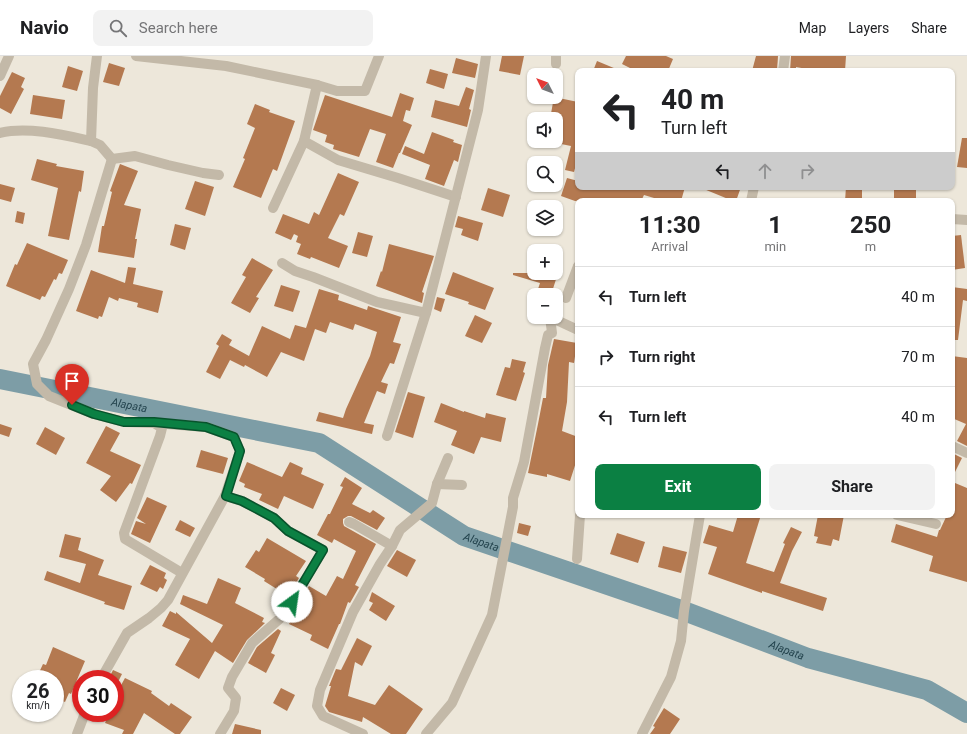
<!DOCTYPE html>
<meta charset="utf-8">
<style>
:root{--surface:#fff;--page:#f2f2f2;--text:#202124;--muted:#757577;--line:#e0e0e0;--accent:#0b8043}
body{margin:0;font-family:Roboto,sans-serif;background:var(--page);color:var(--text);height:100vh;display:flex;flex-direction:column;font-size:15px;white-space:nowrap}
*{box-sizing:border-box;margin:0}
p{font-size:13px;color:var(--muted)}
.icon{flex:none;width:22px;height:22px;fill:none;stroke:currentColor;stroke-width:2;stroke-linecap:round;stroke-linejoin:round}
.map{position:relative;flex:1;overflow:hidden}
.panel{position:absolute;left:575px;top:142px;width:380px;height:320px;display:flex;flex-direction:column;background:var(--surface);border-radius:8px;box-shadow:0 1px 3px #0004}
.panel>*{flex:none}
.guide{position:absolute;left:575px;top:12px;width:380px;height:122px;border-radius:8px;box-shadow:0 1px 3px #0004;background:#fff;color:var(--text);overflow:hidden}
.needle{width:26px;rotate:312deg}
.buttons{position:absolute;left:527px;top:12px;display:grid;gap:8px}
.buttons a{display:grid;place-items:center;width:36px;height:36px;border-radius:8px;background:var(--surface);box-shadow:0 1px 3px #0004;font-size:20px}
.speed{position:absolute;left:12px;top:614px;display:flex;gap:8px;font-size:20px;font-weight:700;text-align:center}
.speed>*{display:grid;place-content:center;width:52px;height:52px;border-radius:50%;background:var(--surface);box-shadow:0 1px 3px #0004;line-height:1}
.speed small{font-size:10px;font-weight:400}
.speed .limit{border:6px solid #d22;background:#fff;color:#111}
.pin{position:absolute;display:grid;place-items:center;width:34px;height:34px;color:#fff;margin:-41px -17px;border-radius:50% 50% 50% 0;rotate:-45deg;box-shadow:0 0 4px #0007}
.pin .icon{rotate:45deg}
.me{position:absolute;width:44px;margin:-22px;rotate:31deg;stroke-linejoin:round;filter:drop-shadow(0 0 3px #0008)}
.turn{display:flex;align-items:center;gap:14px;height:84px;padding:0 20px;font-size:18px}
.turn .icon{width:52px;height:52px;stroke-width:2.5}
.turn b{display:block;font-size:28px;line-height:34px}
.lanes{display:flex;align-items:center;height:38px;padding:0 20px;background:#0003;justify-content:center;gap:20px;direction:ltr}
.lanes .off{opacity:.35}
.eta{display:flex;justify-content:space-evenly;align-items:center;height:68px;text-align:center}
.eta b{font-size:24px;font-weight:700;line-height:28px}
.cta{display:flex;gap:8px;margin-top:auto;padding:8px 20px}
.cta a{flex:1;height:46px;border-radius:8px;background:var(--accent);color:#fff;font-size:16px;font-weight:700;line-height:46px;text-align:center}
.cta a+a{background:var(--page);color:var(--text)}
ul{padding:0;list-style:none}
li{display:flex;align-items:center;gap:12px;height:60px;padding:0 20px;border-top:1px solid var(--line)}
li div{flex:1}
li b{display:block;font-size:15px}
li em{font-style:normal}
header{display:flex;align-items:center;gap:24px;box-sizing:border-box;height:56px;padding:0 20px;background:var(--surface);border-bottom:1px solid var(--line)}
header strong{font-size:19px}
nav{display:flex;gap:22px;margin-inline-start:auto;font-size:14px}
.search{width:280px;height:36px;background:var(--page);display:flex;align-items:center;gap:10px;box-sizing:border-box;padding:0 14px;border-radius:8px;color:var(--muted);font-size:15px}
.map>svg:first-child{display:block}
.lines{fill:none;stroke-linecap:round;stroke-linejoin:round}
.river{stroke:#7d9da6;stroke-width:20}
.building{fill:#b47950}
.minor{stroke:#c3b9a8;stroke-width:10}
.route-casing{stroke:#07532c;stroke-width:10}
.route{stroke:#0b8043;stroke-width:7}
.labels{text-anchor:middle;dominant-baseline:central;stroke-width:3.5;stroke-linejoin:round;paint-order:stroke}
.water-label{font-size:11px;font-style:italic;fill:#22424c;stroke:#f6f1e5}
</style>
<header>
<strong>Navio</strong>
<div class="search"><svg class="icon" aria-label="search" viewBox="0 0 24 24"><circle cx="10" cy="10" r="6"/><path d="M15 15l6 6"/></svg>Search here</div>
<nav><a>Map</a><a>Layers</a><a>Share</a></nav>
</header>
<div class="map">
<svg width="967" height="678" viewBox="0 0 967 678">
<rect width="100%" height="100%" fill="#ede7da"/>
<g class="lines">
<path class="river" id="s1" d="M 0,323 L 319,387 L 464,480 L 684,555 L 808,602 L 927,634 L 967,657"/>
</g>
<g class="building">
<polygon points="502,0 524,0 520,19 499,15"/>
<polygon points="626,0 666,0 673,3 668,15 636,15 622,8"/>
<polygon points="756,0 778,0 777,15 752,15"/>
<polygon points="791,0 846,0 845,15 818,15 796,11 796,15 790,15"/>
<polygon points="456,2 478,8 475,22 452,17"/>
<polygon points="597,5 621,15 593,15"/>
<polygon points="109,7 125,12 119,30 103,26"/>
<polygon points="68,10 83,15 77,35 62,31"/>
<polygon points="430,13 448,18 444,33 426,27"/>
<polygon points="12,16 25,22 21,31 24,33 11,58 0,52 0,40"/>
<polygon points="466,31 474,34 469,53 471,54 467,71 431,61 435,44 459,50"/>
<polygon points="400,37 414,42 410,55 406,54 403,65 412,69 400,97 399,97 393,112 376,106 386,78 370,73 359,101 333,93 334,89 325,86 327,79 313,74 325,39 392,61"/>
<polygon points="33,39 65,44 62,63 30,58"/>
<polygon points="554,41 578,46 578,101 574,116 565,114 571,90 556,87 556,63 550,63"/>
<polygon points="255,48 270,54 269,56 295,65 277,115 273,113 261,142 233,131 245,103 243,102 255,72 247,68"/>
<polygon points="432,76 454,84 453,86 462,89 458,106 454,104 444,130 425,123 430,109 402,98 405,90 424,98"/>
<polygon points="962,82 967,82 967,112 957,111"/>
<polygon points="37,103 57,108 56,110 84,115 81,136 79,135 69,184 48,180 58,132 31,124"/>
<polygon points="120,108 138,115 124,149 141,153 135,183 137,183 134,202 98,196 102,170 104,170 112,136 110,135"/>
<polygon points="338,117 359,126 344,160 340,158 328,182 348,190 339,212 311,201 310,203 297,198 301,188 296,186 298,180 294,178 291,184 275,177 283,158 309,168 314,156 319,159"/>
<polygon points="567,122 578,125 578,131 685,131 681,145 664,145 644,139 641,145 575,145 561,140"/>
<polygon points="195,125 214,131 205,160 185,153"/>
<polygon points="0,128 15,132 11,146 0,143"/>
<polygon points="699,131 741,131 736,145 733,145"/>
<polygon points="846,131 862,131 862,145 845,145"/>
<rect x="894" y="131" width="22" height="14"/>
<polygon points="488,132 510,139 503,161 481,154"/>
<polygon points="17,155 25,157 23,168 15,166"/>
<polygon points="458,160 483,167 478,185 461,179 463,173 455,171"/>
<polygon points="175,168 191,172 185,194 170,189"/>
<polygon points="358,176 373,180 367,201 352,197"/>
<polygon points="961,179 965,212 952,214 952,180"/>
<polygon points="27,187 68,204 62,218 59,217 56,224 54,223 45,241 42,240 40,244 6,230 15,208 17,209"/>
<polygon points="389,188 434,200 422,236 424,237 422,247 376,230 381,215 382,216"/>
<polygon points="252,202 273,214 256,241 259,242 250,257 231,247 246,221 242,219"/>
<polygon points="128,211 136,212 133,228 163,235 158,257 137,251 138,247 119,242 118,245 109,241 102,261 99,260 98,263 76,255 91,214 125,227"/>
<polygon points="453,216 494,232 485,254 468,248 469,246 445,238"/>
<polygon points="513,217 558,217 551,239 536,239 540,227 513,219"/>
<polygon points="281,229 300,235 293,256 274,250"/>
<polygon points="952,231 967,233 967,245 963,244 958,284 952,284"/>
<polygon points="319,233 339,239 338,244 367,254 368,250 401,261 393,286 401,288 394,308 390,307 381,326 388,328 385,338 377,335 364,367 374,369 372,378 316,365 319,356 343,362 346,353 370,300 377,276 355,268 353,274 330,266 326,277 315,273 304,305 281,296 267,321 245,309 244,311 230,304 220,323 206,316 219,290 216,288 222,278 232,284 229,289 249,300 262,270 290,283 295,269 306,272"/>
<polygon points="437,241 445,243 441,256 434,253"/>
<polygon points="475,259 492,267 482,287 465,280"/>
<polygon points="554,283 577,287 574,307 569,306 567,346 562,375 578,381 578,400 570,425 547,418 547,421 528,417 538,368 543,342 546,342 548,309"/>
<polygon points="952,300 967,302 967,390 957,385 966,368 952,362"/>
<polygon points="512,303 526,306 523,316 525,317 516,345 496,339 505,311 510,312"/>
<polygon points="408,336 425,341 413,382 395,376"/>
<polygon points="441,347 464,356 464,355 485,362 486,357 506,362 501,386 481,381 474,398 451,389 457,375 434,366"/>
<polygon points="0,368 12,372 9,381 0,378"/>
<polygon points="106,370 120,377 110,395 141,409 132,428 130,427 116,446 100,434 111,420 86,407"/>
<polygon points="45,371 65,382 56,399 36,388"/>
<polygon points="201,394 228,402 223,418 196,411"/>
<polygon points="952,397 962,402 952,422"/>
<polygon points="247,406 282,421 290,406 303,412 301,418 324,428 313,453 284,440 278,453 259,444 262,438 244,431 245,428 239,425"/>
<polygon points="345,421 362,432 352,448 370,457 373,454 385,462 377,474 351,460 348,460 343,463 343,467 344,470 376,488 355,529 359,531 350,547 348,546 340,568 339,568 328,593 310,584 312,579 289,568 298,548 309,530 326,540 337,520 343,523 356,495 334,483 332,487 317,479 328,458 330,458 343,431 340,430"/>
<polygon points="955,427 967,432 967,526 929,515 933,500 891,486 896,468 937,481 939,474 940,474 947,459 952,459 952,433"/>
<polygon points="147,441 167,450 150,487 131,478 136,465 146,468 137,462"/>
<polygon points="738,459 761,459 746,507 774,516 785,488 783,487 791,471 802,476 792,495 780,527 827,542 823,555 762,535 762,537 708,518 717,491 703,487 709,469 733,476"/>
<polygon points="818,459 844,459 839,485 833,483 831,490 816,487 818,481 814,480"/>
<polygon points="180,464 195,472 190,481 175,474"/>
<polygon points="519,467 531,470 528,480 517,477"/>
<polygon points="617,477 645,486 638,507 610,498"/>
<polygon points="65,478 81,482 78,494 104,504 98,519 132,530 124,554 104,548 105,546 44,524 47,515 80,527 86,508 59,501"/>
<polygon points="267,482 306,505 296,520 299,522 288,540 264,525 265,523 245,511 256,494 259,496"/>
<polygon points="663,490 687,496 681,517 658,511"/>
<polygon points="397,494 416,504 407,521 387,510"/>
<polygon points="150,509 166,517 164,522 167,524 163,533 160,531 157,536 140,528"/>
<polygon points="218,522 241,532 235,547 264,562 262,566 265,567 247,584 233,607 215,595 199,623 175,609 190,583 162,570 170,555 176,558 176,556 212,587 223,569 180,548 183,539 207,548"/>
<polygon points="372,536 395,550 386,565 369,554 373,547 369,545"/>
<polygon points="278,573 281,575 271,597 275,599 266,617 248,607 257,591"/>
<polygon points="357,582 372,590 362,610 355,606 348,640 375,649 389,629 423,653 406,678 391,678 363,661 362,666 329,656 325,650 331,630 329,630 336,613 341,614"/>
<polygon points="53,591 85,605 71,638 69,637 65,646 55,642 55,623 36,623 43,608 46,609"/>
<polygon points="113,614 122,618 118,626 115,625 115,623 109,622"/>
<polygon points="125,622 152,635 151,637 169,650 171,647 192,661 180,678 175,678 144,657 133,678 122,678 124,674 105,667 109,657 115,657 115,640"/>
<polygon points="281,632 295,639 287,655 273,647"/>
<polygon points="664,652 680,663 670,678 650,678 655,671 653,670"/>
<polygon points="235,668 261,674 261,678 232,678"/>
</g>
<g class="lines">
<g class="minor">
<polyline points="97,0 93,32 91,85 100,89 112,103 135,100 168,109 203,117 219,119"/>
<polyline points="136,0 226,10 317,29"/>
<polyline points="556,8 556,0"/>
<polyline points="783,15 785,0"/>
<polyline points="0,20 9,0"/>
<path d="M 0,77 C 27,70 64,79 91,85"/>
<polyline points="304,85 338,104 398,122 456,141"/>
<polyline points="112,103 86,189 69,233 46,284 33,308 37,328 49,340 94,358 124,366 154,367 162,372 160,380 124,477 125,483 182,517"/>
<polyline points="751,145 754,131"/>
<polyline points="273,152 304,85 317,29 337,35 365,35 379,0"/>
<polyline points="952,163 967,164"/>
<polyline points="282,207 295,215 313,221 377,246 426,257"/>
<polyline points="566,242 578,210"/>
<polyline points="154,367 206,371 234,381 240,395 225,440"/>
<polyline points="387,380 426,257 478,54 486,0"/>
<polyline points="952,390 967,397"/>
<polyline points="437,428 462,429"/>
<polyline points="897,459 936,468"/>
<polyline points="349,466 354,468 392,490"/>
<polyline points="577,503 580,459"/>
<polyline points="101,623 127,577 149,562 161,552 168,544 225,440 242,445 274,462 288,475 323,494 284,559 252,587 232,621 228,632 236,642 234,655 220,678"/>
<polyline points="77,678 85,657"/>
<polyline points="363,678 323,660 317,650 320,634 353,556 380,508 392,490 400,474 432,447 437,428 448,402"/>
<polyline points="426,678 452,647 492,559 513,451 513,442 524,406 545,292 548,279 552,277 550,261 578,274"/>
<polyline points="642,678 671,621 681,585 684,555 700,459"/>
</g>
</g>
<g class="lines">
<g class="route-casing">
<polyline id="route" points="72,349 94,358 124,366 154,366 206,371 234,381 240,395 226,440 242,445 274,462 288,475 323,494 292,546"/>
</g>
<use href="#route" class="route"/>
</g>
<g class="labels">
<g class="water-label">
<text stroke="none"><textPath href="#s1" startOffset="132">Alapata</textPath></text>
<text stroke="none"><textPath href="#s1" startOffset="516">Alapata</textPath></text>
<text stroke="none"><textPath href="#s1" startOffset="840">Alapata</textPath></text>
</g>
</g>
</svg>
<div class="buttons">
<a><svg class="needle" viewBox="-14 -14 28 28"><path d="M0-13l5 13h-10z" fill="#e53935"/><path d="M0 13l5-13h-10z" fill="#757577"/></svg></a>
<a><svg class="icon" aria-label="sound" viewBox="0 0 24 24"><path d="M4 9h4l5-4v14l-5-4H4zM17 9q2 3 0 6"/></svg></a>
<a><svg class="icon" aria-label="search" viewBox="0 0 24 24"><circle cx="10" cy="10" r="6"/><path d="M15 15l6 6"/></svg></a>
<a><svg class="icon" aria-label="layers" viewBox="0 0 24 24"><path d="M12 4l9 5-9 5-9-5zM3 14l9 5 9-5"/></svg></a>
<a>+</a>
<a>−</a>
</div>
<div class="speed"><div>26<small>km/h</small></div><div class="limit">30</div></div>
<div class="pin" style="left:72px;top:349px;background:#d93025"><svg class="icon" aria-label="arrive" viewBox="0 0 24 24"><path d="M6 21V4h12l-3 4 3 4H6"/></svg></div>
<svg class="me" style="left:292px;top:546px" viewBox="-20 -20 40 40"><circle r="19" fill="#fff"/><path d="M0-13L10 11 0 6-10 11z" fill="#0b8043"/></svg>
<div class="guide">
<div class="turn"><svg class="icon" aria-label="left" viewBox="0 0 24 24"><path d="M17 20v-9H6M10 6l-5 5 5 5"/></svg><div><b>40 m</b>Turn left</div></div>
<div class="lanes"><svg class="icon" aria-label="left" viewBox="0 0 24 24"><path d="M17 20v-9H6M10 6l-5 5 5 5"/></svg><svg class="icon off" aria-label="ahead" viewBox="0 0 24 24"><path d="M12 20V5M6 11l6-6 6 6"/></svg><svg class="icon off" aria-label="right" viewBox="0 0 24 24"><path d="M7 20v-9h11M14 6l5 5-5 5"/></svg></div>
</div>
<section class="panel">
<div class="eta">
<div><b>11:30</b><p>Arrival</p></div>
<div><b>1</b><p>min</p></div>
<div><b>250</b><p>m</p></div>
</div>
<ul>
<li><svg class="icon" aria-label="left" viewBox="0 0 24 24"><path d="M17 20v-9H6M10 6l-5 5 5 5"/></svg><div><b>Turn left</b></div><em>40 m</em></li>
<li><svg class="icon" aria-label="right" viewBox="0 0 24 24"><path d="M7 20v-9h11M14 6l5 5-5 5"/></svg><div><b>Turn right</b></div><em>70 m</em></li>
<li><svg class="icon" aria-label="left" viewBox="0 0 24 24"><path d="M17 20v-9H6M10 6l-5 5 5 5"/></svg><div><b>Turn left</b></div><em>40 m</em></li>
</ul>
<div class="cta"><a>Exit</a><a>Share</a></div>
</section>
</div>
